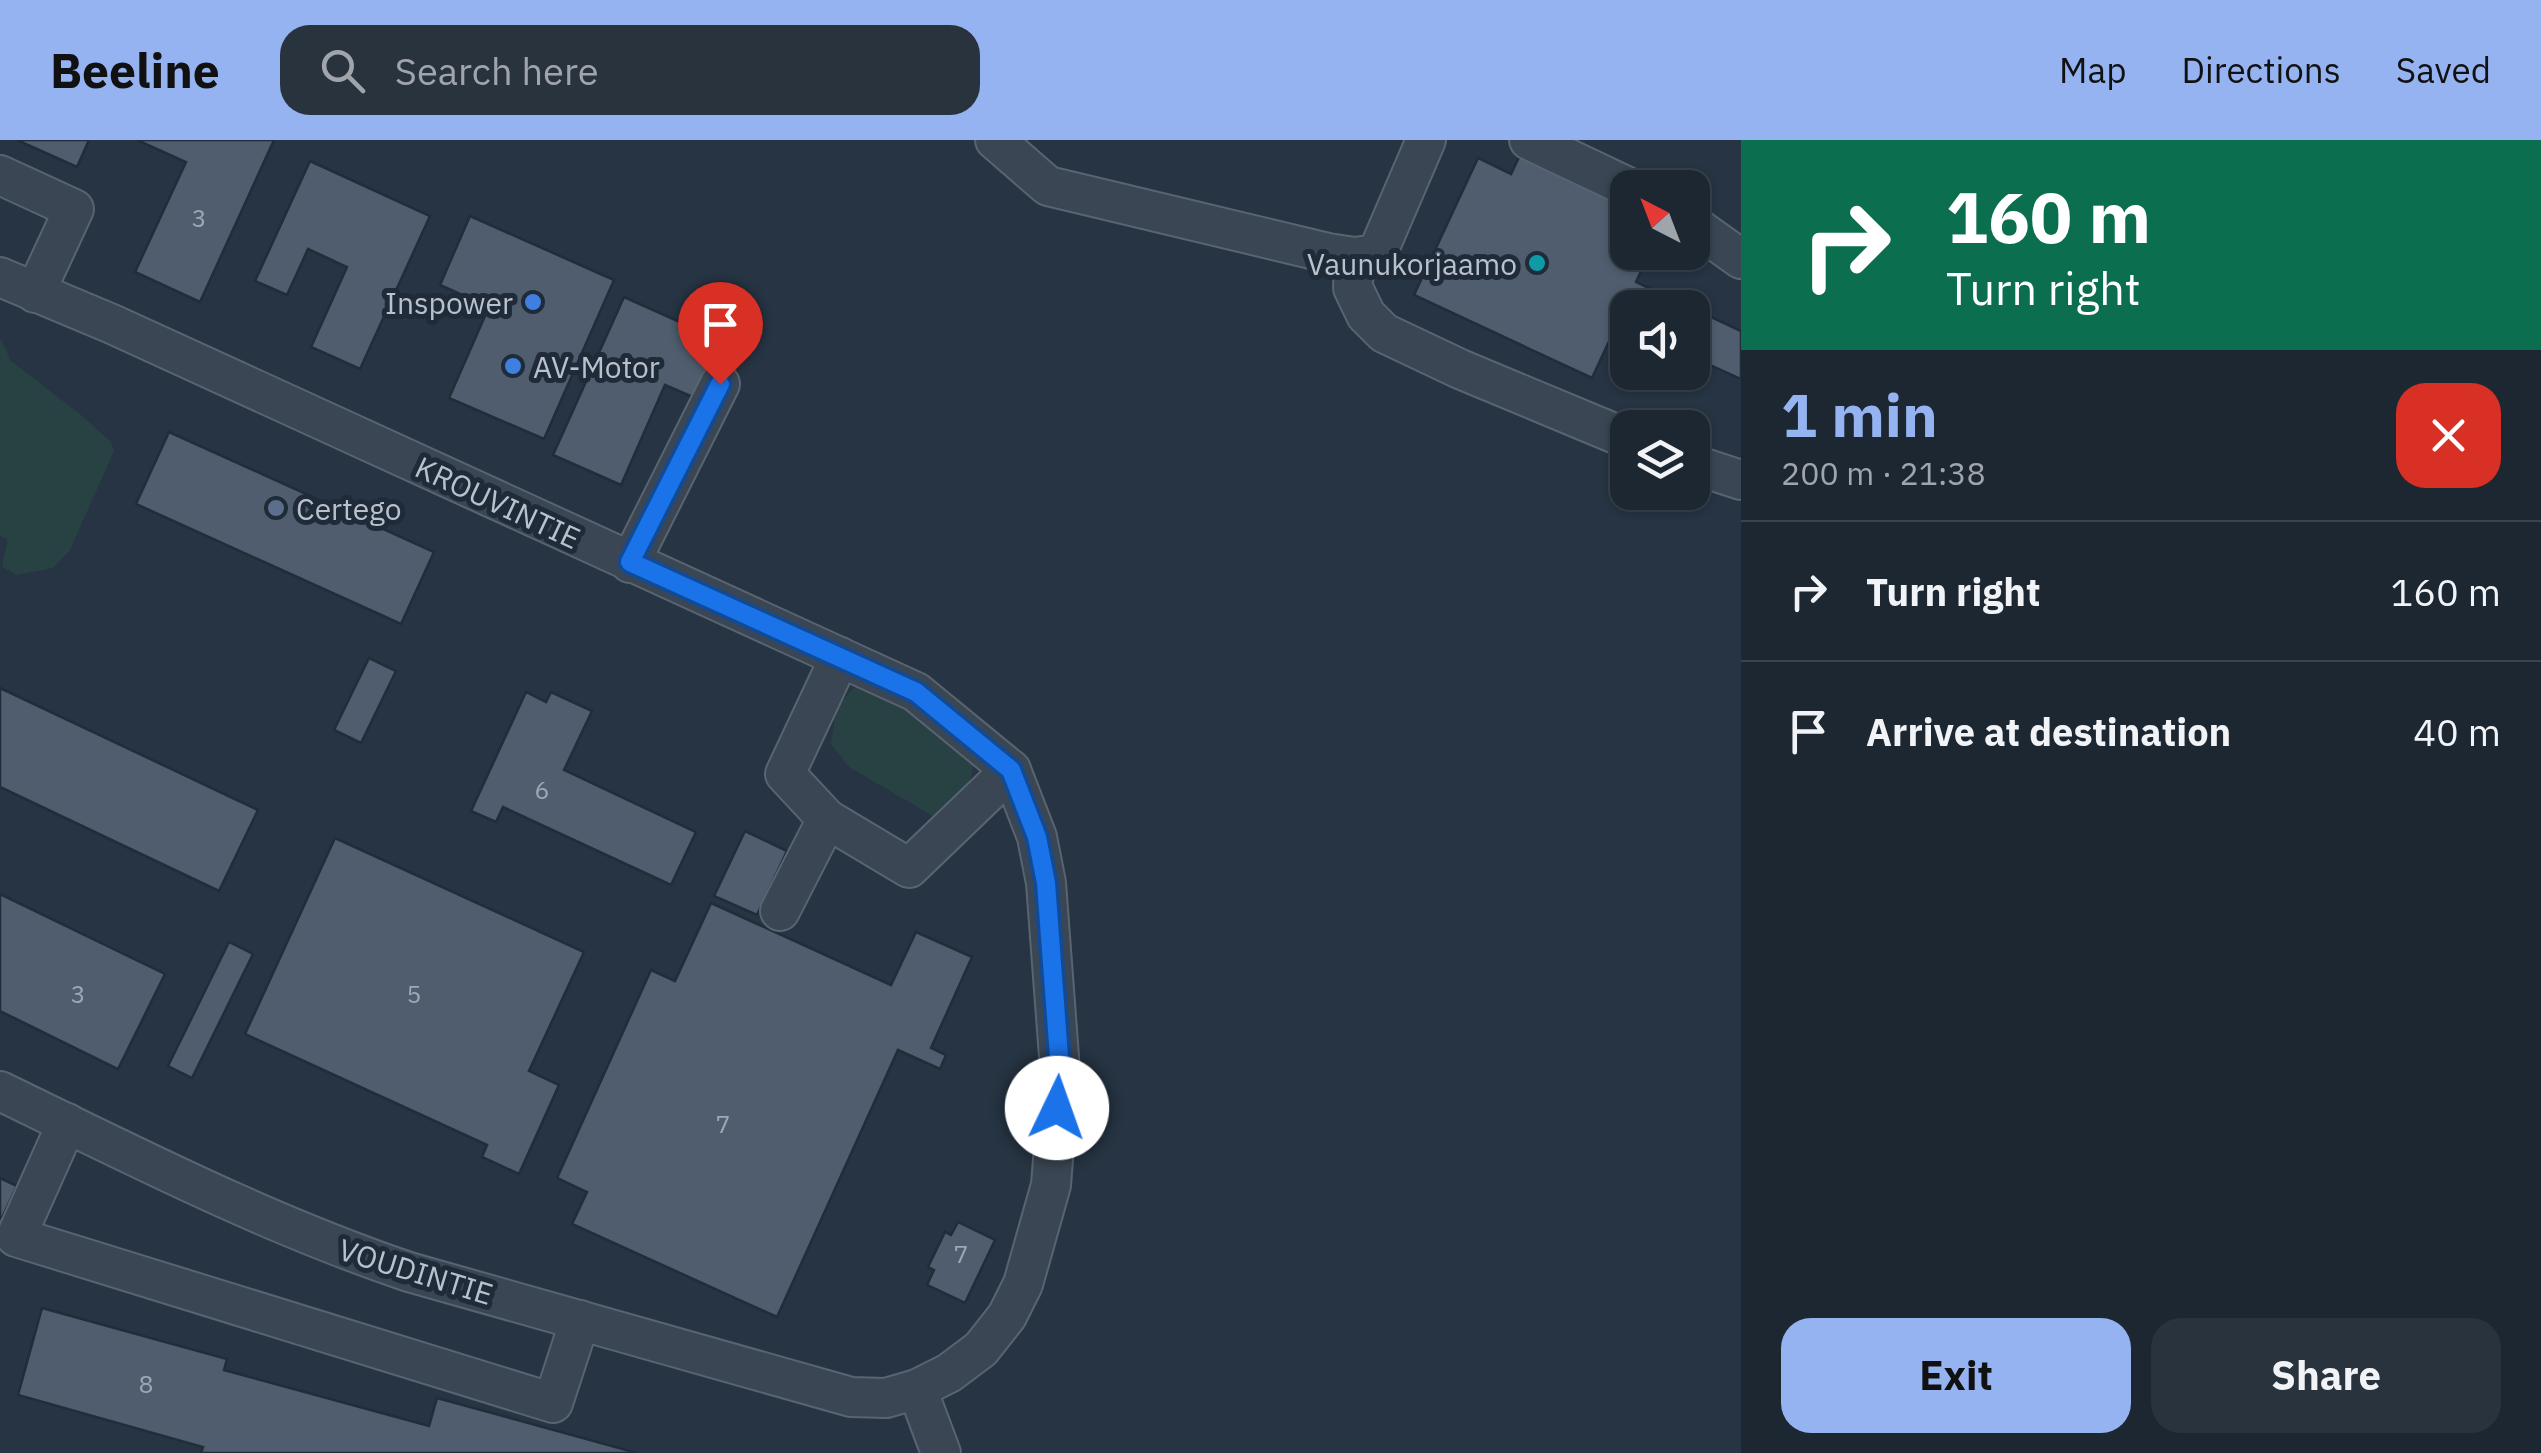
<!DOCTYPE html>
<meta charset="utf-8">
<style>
:root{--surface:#1c2732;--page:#29333e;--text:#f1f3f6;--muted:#a0a5ac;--line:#3a444d;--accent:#95b2f1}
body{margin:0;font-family:"IBM Plex Sans",sans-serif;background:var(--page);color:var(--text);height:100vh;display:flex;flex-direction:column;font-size:38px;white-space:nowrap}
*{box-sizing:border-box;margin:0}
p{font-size:32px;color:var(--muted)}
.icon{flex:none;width:55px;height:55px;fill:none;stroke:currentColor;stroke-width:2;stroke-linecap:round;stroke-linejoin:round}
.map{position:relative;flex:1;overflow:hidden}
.details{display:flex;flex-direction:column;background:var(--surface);width:800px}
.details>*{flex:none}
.hud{background:#0b6e4f;color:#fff;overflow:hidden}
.needle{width:65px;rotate:318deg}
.buttons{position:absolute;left:1610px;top:30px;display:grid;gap:20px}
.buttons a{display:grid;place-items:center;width:100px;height:100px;border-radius:20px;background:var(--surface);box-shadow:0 2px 8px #0004,0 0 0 2px var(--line);font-size:50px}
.pin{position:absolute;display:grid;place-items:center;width:85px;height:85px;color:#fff;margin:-102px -42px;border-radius:50% 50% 50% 0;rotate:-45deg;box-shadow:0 0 10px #0007}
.pin .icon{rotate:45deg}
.me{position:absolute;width:110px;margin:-55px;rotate:3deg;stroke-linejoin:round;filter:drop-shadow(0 0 8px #0008)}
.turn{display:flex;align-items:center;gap:35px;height:210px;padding:0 40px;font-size:45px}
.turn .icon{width:130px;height:130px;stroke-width:2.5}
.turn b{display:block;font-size:70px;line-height:85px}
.round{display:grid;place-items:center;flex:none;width:105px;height:105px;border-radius:30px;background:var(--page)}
.head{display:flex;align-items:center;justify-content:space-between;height:170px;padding:0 40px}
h1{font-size:60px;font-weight:800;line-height:75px;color:var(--accent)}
.button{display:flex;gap:20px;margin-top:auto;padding:20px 40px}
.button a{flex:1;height:115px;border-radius:30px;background:var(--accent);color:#111;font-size:40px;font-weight:800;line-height:115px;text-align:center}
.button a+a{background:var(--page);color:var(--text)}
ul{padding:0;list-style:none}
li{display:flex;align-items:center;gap:30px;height:140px;padding:0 40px;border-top:2px solid var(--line)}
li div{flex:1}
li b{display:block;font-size:38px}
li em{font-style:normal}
header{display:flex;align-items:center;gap:60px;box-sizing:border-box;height:140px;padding:0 50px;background:var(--accent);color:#111}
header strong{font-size:48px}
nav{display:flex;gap:55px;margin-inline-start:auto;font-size:35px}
.search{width:700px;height:90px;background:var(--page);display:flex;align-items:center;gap:25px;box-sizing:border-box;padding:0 35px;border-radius:30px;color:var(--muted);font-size:38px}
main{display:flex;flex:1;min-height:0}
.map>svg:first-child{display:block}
.green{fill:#284244}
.building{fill:#4f5d6e;stroke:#212d3a;stroke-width:2.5}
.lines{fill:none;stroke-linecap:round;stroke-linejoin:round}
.minor-casing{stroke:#596470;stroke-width:42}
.minor{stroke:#3a4653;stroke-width:38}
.route-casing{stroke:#114b97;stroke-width:25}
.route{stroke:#1a73e8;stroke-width:18}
.culture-dot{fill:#0f9aa8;stroke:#1f2b38;stroke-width:4}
.shop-dot{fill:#3f7fe0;stroke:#1f2b38;stroke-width:4}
.service-dot{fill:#5c6f8a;stroke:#1f2b38;stroke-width:4}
.labels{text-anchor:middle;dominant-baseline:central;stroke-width:10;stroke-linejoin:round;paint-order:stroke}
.number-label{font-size:25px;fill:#9ea8b4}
.poi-label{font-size:30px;fill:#b8c1cc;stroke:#1f2b38;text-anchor:end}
.street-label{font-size:30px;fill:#b8c1cc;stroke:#1f2b38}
</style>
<header>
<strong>Beeline</strong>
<div class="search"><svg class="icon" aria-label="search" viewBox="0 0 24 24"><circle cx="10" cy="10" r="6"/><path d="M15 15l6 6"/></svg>Search here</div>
<nav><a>Map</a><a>Directions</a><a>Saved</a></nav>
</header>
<main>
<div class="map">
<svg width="1741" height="1313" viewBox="0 0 1741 1313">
<rect width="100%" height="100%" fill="#263443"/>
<g class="green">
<path d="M 0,198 L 11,221 L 81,275 L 111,302 L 114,311 L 70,410 L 53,428 L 16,435 L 3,427 C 1,417 8,411 7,399 L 0,396 Z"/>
<polygon points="855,547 923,576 975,620 967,652 933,676 849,627 831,604 836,568"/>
</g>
<g class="building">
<polygon points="17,0 89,0 77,27"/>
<polygon points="137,0 274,0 200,162 135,132 186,22"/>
<polygon points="1523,9 1628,57 1628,112 1650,112 1636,142 1690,168 1628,168 1628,186 1618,182 1592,238 1414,155 1478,18 1511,34"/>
<polygon points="310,21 430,76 360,229 311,207 347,127 308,109 287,155 255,141"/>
<polygon points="470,76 614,140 544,299 449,258 489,167 440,145"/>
<polygon points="624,157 727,203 702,261 665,245 621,345 553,315"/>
<polygon points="1692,168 1741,191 1741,239 1692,217"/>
<polygon points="169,292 434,412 401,484 136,364"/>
<polygon points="369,518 396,531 361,603 334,590"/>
<polygon points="0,548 258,670 219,751 0,647"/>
<polygon points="526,552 546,562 551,552 592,571 564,630 696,692 671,745 503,667 496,682 471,671"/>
<polygon points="745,691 787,711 757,775 714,756"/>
<polygon points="335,698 584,812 529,931 559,945 519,1034 482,1017 487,1005 245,894"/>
<polygon points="0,754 165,834 118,929 0,871"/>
<polygon points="711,763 891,845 916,792 972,817 931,908 946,915 940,929 898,910 777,1177 572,1084 587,1052 557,1038 651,830 675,841"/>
<polygon points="229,802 253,814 192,938 168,926"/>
<polygon points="0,1038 17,1046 0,1082"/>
<polygon points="958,1082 995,1100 965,1163 927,1145 934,1130 928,1127 945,1092 951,1095"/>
<polygon points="42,1168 227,1219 224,1230 429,1286 437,1258 637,1313 201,1313 203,1307 18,1255"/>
</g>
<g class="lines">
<g class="minor-casing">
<g id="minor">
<polyline points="995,0 1048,46 1328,113 1354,117 1377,114 1426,0"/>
<polyline points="1529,0 1630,48"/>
<polyline points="0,35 74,69 35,153"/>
<polyline points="1692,84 1741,119"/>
<polyline points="1354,117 1353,148 1366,175 1384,193 1460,229 1628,299"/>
<path d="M 0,137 L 112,184 L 916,552 L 1011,630 L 1037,697 L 1046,743 L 1060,930 L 1051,1045 L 1023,1144 L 1007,1176 L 981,1209 L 949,1233 L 917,1249 L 886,1258 L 851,1257 L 409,1132 C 267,1084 134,1016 0,951"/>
<polyline points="1692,324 1741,340"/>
<polyline points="630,423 720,244"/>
<polyline points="840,517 785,634 827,679 909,728 1011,630"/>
<polyline points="780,771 827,679"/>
<polyline points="67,983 16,1097 553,1263 580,1180"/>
<polyline points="917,1249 941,1313"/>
</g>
</g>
<use href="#minor" class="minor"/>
</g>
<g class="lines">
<g class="route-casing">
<polyline id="route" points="720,244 630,422 916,552 1011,630 1037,697 1046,743 1060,930 1057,968"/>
</g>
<use href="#route" class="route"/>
</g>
<circle class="culture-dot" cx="1537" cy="123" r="10"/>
<g class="shop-dot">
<circle cx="533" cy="162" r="10"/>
<circle cx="513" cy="226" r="10"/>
</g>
<circle class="service-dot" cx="276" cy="368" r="10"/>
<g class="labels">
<g class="number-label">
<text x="199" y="77">3</text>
<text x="542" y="649">6</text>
<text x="78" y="853">3</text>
<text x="414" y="853">5</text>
<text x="723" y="983">7</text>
<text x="961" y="1113">7</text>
<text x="146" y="1243">8</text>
</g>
<g class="poi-label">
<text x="1517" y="123">Vaunukorjaamo</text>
<text x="513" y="162">Inspower</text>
<text x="533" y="226" text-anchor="start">AV-Motor</text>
<text x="296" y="368" text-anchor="start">Certego</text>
</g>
<g class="street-label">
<text transform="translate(498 362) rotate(25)">KROUVINTIE</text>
<text transform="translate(416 1131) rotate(17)">VOUDINTIE</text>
</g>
</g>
</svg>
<div class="buttons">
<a><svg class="needle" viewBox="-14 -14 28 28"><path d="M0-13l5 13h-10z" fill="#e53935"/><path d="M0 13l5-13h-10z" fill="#a0a5ac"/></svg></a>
<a><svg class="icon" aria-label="sound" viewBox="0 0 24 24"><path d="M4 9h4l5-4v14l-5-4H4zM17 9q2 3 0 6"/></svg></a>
<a><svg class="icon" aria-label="layers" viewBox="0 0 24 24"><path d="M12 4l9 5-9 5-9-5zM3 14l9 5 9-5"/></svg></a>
</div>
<div class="pin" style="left:720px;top:244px;background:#d93025"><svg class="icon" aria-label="arrive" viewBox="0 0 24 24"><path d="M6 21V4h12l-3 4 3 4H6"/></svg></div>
<svg class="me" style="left:1057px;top:968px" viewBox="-20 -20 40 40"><circle r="19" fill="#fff"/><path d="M0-13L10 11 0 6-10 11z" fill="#1a73e8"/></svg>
</div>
<section class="details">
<div class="hud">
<div class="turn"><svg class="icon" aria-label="right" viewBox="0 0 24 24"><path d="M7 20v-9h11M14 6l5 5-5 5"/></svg><div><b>160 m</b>Turn right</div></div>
</div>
<div class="head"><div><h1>1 min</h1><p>200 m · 21:38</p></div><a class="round" style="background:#d93025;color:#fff"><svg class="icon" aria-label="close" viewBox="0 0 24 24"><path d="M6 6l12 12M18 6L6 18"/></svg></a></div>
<ul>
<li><svg class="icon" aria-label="right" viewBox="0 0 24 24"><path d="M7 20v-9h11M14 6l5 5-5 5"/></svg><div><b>Turn right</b></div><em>160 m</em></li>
<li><svg class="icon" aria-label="arrive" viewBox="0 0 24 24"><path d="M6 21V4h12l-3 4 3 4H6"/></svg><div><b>Arrive at destination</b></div><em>40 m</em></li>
</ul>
<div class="button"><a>Exit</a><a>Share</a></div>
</section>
</main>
